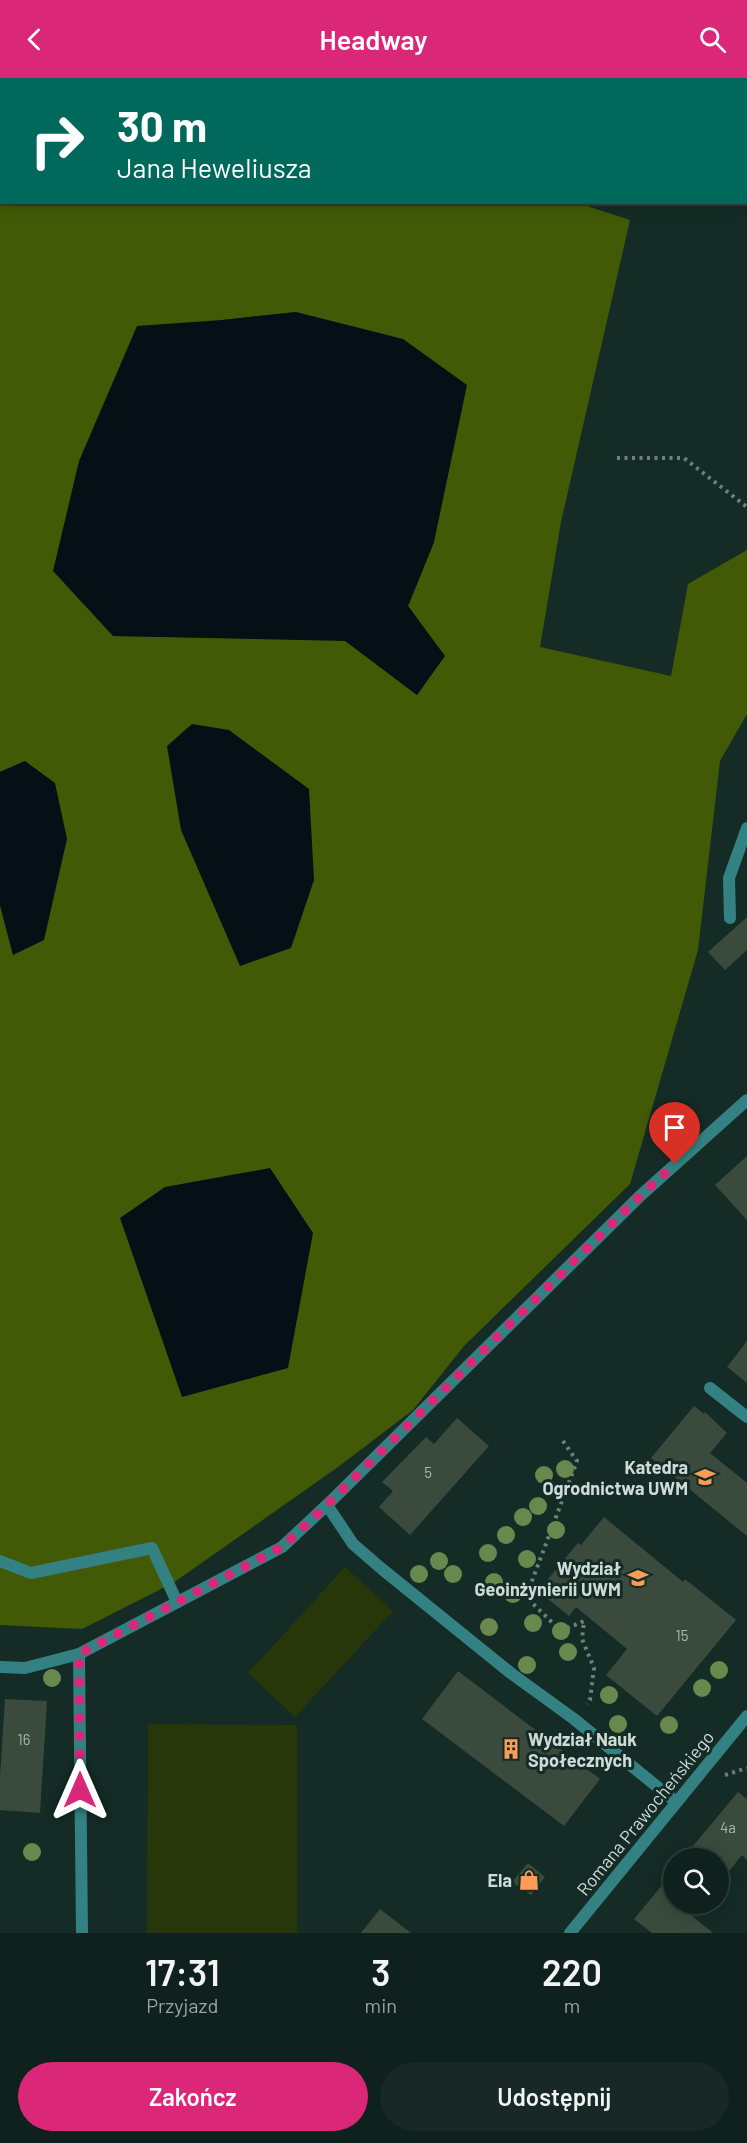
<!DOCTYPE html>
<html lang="pl">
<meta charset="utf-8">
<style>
:root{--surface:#0f211c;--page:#182925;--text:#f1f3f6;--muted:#9ba3a3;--line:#2f3e3b;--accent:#db2777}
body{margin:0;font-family:Barlow,sans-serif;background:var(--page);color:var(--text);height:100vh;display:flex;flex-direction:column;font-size:22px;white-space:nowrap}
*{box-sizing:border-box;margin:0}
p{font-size:20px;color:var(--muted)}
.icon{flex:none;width:33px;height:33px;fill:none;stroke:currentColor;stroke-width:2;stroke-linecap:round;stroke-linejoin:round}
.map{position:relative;height:1855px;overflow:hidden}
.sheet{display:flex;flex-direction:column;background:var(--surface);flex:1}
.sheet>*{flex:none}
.hud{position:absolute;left:0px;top:0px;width:747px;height:126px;box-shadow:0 3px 15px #0003,0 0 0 2px var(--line);background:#00695c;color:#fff;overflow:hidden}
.tools{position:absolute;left:663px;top:1770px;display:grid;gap:12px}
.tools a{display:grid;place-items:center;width:66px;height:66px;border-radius:50%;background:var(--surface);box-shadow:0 3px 15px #0003,0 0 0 2px var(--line);font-size:30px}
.pin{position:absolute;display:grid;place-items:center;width:51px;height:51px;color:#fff;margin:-62px -26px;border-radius:50% 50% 50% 0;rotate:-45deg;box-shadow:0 0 6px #0007}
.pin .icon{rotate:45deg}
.me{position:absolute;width:66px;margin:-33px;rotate:0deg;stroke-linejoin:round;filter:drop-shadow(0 0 4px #0008)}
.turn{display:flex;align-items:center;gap:21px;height:126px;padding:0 18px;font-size:27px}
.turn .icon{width:78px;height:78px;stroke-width:2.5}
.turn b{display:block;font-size:42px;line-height:51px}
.eta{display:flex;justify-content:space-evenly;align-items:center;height:102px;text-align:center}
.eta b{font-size:36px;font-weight:600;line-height:42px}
.cta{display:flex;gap:12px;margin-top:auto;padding:12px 18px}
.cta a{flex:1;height:69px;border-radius:36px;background:var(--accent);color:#fff;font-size:24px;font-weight:600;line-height:69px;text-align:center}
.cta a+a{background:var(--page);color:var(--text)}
header{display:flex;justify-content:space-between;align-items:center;height:78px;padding:0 18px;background:var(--accent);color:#fff;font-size:27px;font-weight:600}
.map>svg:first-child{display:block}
.green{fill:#28370a}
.forest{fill:#425a06;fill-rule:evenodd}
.water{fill:#041015}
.building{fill:#3a4b3d}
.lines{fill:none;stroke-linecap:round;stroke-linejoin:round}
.path{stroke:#6e817b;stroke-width:4;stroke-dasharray:3 4.5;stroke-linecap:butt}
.service{stroke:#338182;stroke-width:12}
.minor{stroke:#338182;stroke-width:12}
.tree{fill:#69884d}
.route{stroke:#db2777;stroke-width:10;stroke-dasharray:0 18}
.labels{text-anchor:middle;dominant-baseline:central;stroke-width:6;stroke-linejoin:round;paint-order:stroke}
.number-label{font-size:15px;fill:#a9b7b0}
.poi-label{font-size:18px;font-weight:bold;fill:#cedbd7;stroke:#142c25;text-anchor:end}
.street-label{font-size:18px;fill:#cedbd7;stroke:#142c25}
</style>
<header><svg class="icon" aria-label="back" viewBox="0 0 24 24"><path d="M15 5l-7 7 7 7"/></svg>Headway<svg class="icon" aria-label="search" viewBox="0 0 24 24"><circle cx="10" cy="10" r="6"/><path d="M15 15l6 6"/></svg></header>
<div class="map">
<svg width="747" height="1855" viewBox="0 0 747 1855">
<rect width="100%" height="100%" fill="#142c25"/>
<g class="green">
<polygon points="345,1489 393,1533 295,1639 248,1595"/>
<polygon points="148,1646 297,1647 297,1855 147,1855"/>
</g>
<path class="forest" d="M 0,0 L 200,1 L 2,2 L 2,124 L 575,124 L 630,142 L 561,444 L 540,569 L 671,598 L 688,506 L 747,472 L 747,636 L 720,683 L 698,872 L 630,1106 L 464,1268 L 413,1332 L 338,1389 L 173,1505 L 82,1551 L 0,1547 L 0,827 L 13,877 L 25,683 L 0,694 ZM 296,234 L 434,464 L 408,528 L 444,578 L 417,617 L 345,562 L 113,558 L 222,242 Z"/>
<g class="water">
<polygon points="296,234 403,261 467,307 434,464 408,528 445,578 417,617 345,563 113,558 53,493 79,383 137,248 222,242"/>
<polygon points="192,646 229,652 309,711 314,802 291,870 240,888 181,752 167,668"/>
<polygon points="25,683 55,705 67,761 44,862 13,877 0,827 0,694"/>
<polygon points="270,1090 313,1155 288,1290 182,1319 120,1140 165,1109"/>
</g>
<g class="building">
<polygon points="747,839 747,872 725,892 708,874"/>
<polygon points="747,1078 747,1142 715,1107"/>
<polygon points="747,1263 747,1305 727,1289"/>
<polygon points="694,1328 704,1336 705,1334 727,1355 710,1375 747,1405 747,1458 651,1380"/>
<polygon points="457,1340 489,1368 410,1457 379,1429 393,1413 382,1404 426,1359 434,1366"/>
<polygon points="604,1439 683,1504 685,1501 736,1542 657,1638 606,1597 627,1571 576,1529 569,1538 538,1513 578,1465 581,1467"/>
<polygon points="458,1593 600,1701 564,1748 422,1641"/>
<polygon points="5,1621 47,1623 40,1735 0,1732 0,1698"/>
<polygon points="738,1714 747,1721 747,1782 742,1777 718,1807 718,1780 683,1780"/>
<polygon points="528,1785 545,1799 531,1817 512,1804"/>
<polygon points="674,1793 674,1826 703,1826 692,1838 713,1855 652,1855 634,1841"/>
<polygon points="380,1831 411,1855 361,1855"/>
</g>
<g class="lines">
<g class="path">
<polyline points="617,380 684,380 747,429"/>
<polyline points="563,1363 577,1383 526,1519 561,1553 584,1543 582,1561 594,1590 590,1622 587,1626"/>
<polyline points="725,1697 747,1690"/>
</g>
<g class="service">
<polyline points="710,1310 747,1339"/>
<polyline points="0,1483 31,1495 152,1470 177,1524"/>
<polyline points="0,1589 25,1590 79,1576"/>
</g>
<g class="minor">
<polyline points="730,840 729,800 747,750"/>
<polyline points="327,1427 353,1466 382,1491 512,1596 574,1641 676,1724"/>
<polyline points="82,1855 79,1576 282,1469 327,1427 640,1118 747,1022"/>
<polyline points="570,1855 747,1638"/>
</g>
</g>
<g class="tree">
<circle cx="565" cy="1391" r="9"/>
<circle cx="544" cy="1397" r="9"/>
<circle cx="538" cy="1428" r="9"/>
<circle cx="523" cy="1439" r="9"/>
<circle cx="556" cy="1452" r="9"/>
<circle cx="506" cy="1457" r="9"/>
<circle cx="488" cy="1475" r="9"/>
<circle cx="527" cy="1481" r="9"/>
<circle cx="439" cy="1483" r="9"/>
<circle cx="419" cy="1496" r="9"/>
<circle cx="453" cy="1496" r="9"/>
<circle cx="494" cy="1504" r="9"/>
<circle cx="513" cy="1516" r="9"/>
<circle cx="533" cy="1545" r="9"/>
<circle cx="489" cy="1549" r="9"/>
<circle cx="561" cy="1553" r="9"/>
<circle cx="568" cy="1574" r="9"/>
<circle cx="527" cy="1587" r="9"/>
<circle cx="719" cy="1592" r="9"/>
<circle cx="52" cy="1600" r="9"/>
<circle cx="702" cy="1610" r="9"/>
<circle cx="609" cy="1617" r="9"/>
<circle cx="618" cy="1646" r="9"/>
<circle cx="669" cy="1647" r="9"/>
<circle cx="32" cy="1774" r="9"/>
</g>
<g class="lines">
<polyline class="route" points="80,1712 79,1576 282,1469 327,1427 640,1118 675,1086"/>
</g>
<defs>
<g id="university-bare" transform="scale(1.62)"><path d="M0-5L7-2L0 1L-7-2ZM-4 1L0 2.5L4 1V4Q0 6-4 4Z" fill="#fd9c56" stroke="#142c25" stroke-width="2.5" paint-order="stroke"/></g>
<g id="building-bare" transform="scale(1.62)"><path d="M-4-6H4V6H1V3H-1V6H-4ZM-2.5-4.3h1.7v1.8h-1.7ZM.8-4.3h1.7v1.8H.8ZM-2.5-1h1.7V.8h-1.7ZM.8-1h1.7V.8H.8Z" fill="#fd9c56" stroke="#142c25" stroke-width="2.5" paint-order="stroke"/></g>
<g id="shop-bare" transform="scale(1.62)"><path d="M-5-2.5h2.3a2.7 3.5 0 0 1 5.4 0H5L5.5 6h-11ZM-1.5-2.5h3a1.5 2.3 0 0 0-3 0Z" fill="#fd9c56" stroke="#142c25" stroke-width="2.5" paint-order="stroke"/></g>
</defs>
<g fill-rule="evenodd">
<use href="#university-bare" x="705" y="1399"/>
<use href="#university-bare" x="638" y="1500"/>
<use href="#building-bare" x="511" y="1671"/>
<use href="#shop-bare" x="529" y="1802"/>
</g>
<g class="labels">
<g class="number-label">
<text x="428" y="1394">5</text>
<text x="682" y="1557">15</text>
<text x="24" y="1661">16</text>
<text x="728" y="1749">4a</text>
</g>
<g class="poi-label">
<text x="688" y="1389">Katedra<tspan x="688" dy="21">Ogrodnictwa UWM</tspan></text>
<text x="621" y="1490">Wydział<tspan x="621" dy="21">Geoinżynierii UWM</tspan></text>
<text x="528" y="1661" text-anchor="start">Wydział Nauk<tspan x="528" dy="21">Społecznych</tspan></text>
<text x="512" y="1802">Ela</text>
</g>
<g class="street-label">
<text transform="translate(645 1735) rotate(-51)">Romana Prawocheńskiego</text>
</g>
</g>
</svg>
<div class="tools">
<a><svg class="icon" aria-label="search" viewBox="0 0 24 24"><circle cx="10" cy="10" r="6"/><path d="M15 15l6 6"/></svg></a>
</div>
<div class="pin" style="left:675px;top:1086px;background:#d93025"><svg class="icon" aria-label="arrive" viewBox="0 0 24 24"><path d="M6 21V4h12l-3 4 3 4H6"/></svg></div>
<svg class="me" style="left:80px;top:1712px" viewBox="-20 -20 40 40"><path d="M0-17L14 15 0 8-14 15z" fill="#db2777" stroke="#fff" stroke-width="4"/></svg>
<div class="hud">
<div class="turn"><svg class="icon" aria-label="right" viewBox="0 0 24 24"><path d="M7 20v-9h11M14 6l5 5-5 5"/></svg><div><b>30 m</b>Jana Heweliusza</div></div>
</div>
</div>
<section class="sheet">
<div class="eta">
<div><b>17:31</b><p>Przyjazd</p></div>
<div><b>3</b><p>min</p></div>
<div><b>220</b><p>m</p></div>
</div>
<div class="cta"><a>Zakończ</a><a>Udostępnij</a></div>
</section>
